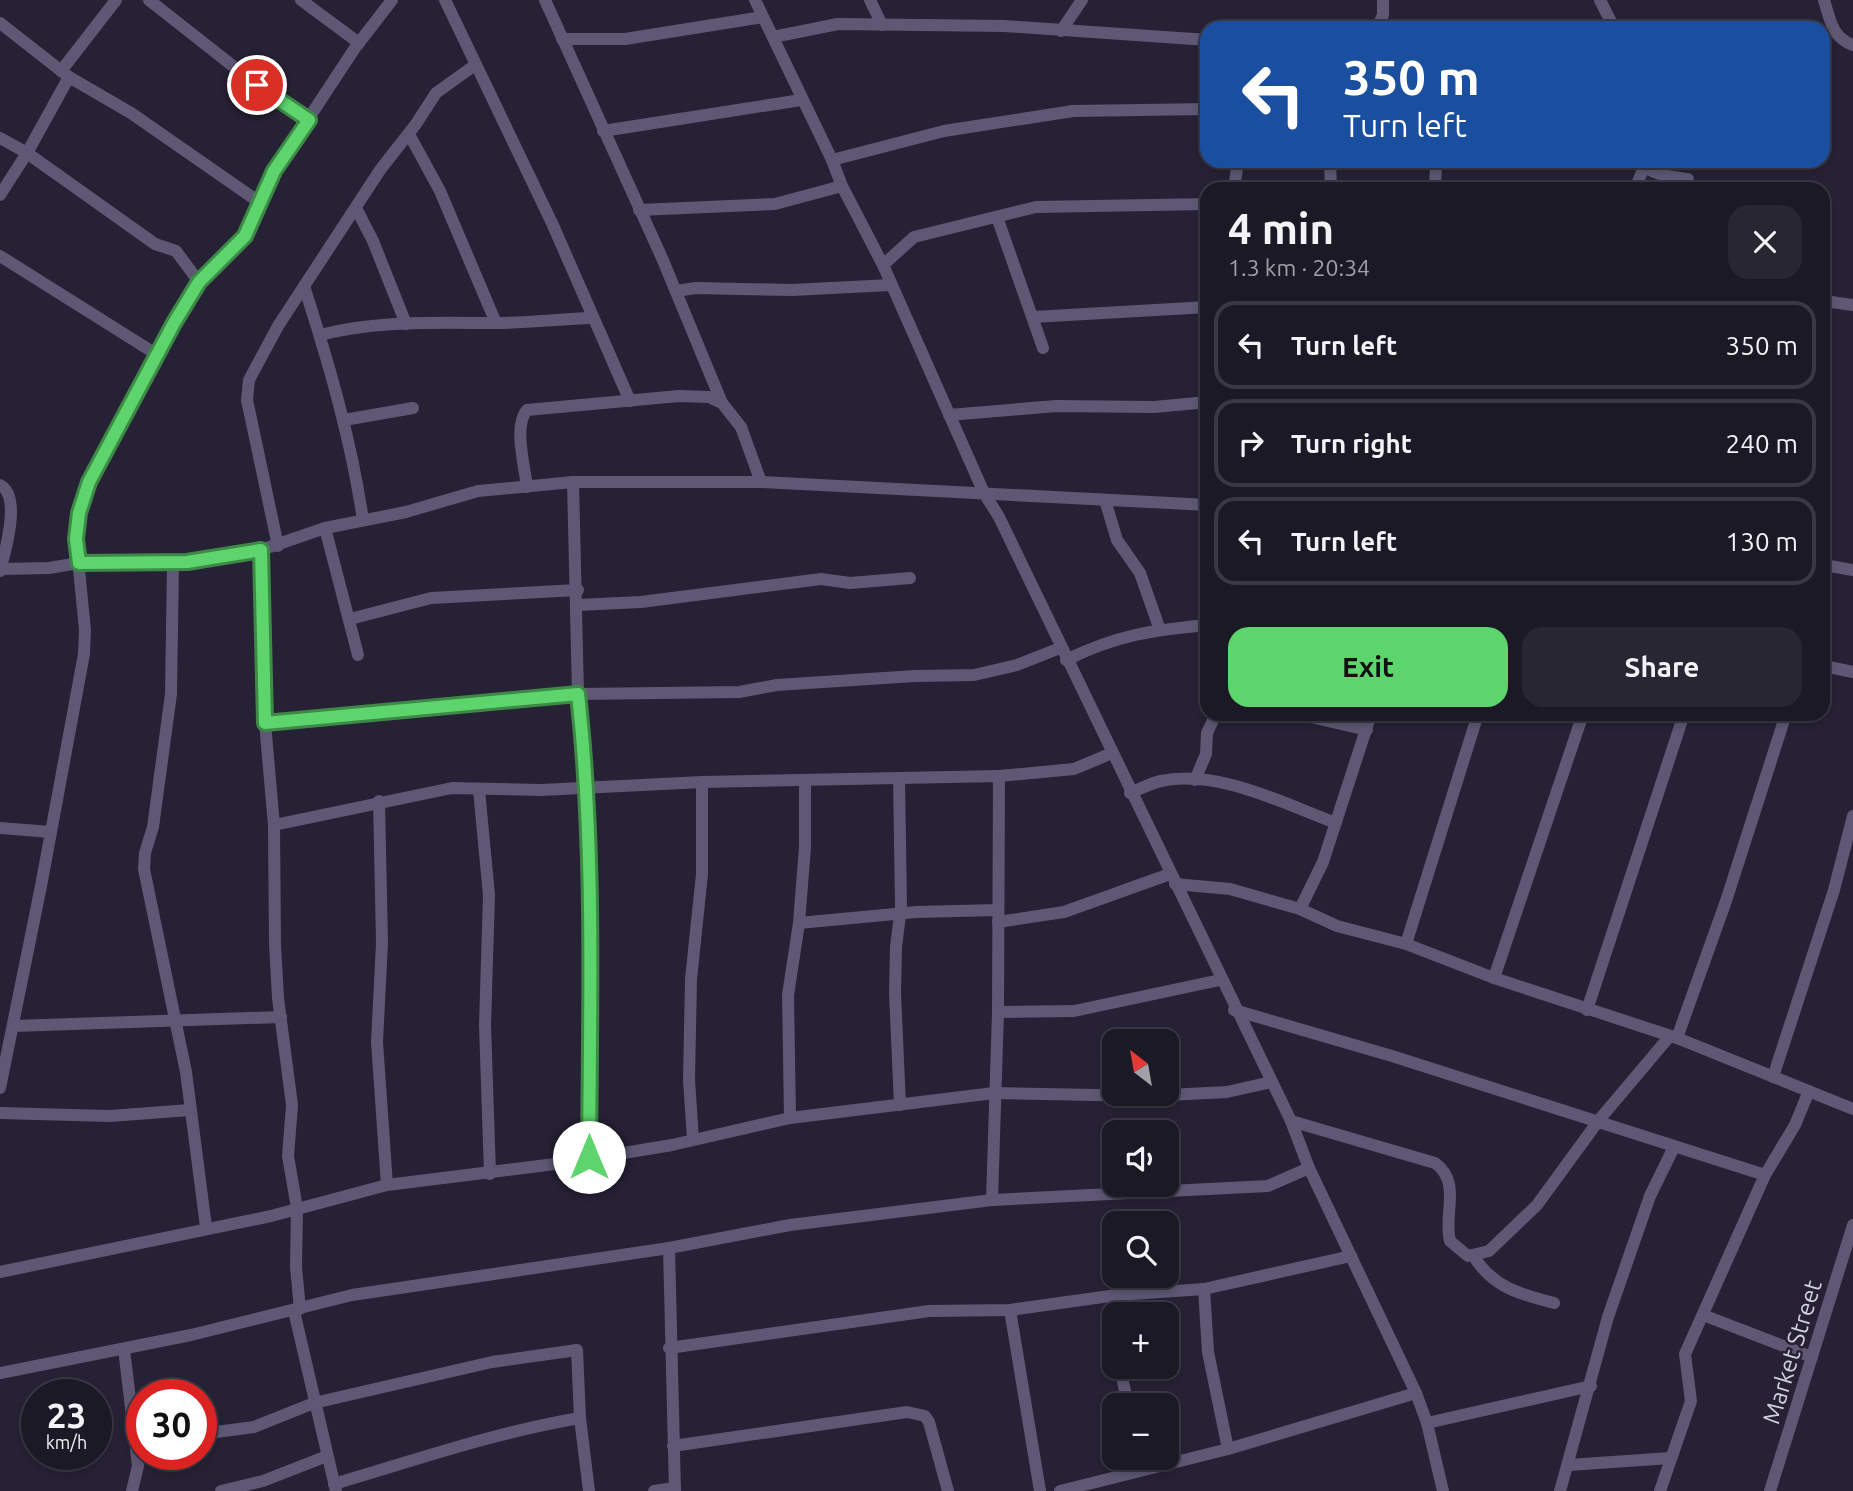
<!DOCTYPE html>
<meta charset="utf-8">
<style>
:root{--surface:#1c1927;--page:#292633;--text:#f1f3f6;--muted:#a0a0a7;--line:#3a3844;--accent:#5dd56c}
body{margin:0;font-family:Ubuntu,sans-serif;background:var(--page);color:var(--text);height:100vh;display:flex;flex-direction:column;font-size:26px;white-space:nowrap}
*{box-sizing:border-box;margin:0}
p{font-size:23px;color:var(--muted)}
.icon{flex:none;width:38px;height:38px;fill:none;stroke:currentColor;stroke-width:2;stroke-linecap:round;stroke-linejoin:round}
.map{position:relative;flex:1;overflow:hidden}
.drawer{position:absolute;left:1200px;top:182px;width:630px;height:539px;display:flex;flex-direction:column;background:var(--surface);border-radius:21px;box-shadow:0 4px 10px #0003,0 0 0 2px var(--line)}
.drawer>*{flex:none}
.top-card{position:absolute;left:1200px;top:21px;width:630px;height:147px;border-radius:21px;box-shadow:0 4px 10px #0003,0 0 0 2px var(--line);background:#1a4fa0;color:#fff;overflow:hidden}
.needle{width:46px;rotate:329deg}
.buttons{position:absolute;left:1102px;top:1029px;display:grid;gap:14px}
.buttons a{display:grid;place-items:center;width:77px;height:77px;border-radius:14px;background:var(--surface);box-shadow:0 4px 10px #0003,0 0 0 2px var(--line);font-size:35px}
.speed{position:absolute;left:21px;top:1379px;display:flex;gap:14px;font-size:35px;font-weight:700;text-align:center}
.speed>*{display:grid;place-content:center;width:91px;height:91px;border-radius:50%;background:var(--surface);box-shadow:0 4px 10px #0003,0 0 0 2px var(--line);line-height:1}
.speed small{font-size:18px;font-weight:400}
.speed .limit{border:10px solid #d22;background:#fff;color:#111}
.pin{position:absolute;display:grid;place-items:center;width:60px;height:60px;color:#fff;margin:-30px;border:4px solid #fff;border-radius:50%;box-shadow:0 2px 7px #0007}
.me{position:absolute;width:77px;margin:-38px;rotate:0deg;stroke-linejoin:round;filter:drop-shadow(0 0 5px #0008)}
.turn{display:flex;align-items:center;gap:24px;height:147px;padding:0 28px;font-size:32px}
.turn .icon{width:91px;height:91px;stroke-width:2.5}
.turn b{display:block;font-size:49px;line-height:60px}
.round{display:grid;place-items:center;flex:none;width:74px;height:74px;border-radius:21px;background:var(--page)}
.headline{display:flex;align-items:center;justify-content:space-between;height:119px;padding:0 28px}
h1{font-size:42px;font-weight:700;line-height:52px}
.action{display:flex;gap:14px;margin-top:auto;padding:14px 28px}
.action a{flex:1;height:80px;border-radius:21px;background:var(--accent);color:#111;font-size:28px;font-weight:700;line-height:80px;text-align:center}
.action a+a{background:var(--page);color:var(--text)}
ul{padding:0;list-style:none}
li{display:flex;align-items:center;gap:21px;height:88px;margin:0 14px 10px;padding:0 14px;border:4px solid var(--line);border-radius:21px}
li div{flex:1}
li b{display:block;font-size:26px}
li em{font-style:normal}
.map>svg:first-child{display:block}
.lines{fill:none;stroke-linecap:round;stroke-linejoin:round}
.minor{stroke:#5e5875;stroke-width:12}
.route-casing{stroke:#3c8a46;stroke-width:18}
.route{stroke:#5dd56c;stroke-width:12}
.labels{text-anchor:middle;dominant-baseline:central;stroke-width:5;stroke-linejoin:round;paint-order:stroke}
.street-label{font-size:24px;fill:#d3d1dd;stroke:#262134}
</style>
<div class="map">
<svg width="1853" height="1491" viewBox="0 0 1853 1491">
<rect width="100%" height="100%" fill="#262134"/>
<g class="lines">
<g class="minor">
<polyline points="149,0 257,85 309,120"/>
<polyline points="301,0 359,43"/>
<polyline points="445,0 552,223 630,401"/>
<polyline points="545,0 662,258 722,403"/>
<polyline points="755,0 832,160 842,186 883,265 984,493 999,517 1291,1121 1309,1168 1416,1393 1427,1423 1443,1491"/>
<polyline points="870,0 882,25"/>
<polyline points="1600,0 1614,28"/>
<path d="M 1824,0 C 1830,19 1832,38 1853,45"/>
<polyline points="0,23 69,77 131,113 259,202"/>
<polyline points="1377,28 1383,15 1383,0"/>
<polyline points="1061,31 1082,0"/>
<polyline points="773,37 838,24 1004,26 1208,40"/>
<polyline points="562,39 625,39 763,17"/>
<polyline points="61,71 116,0"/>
<polyline points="603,131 801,100"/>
<polyline points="409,134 440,191 496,323"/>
<polyline points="0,138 27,153 155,244 176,251 199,282"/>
<polyline points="832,160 944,131 1073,111 1208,109"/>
<polyline points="1330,161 1331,189"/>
<path d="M 1640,161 C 1649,175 1672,177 1688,179"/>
<polyline points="1234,189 1238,161"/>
<polyline points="1435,189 1436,161"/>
<polyline points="1635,189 1644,167"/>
<polyline points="0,195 27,153 69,77"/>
<polyline points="356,208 373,241 406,324"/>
<polyline points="639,210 775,204 842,186"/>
<polyline points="997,217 1043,348"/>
<polyline points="0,256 156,354"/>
<polyline points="883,265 914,237 1036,207 1208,204"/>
<path d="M 304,286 C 329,364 351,439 363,520"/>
<polyline points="676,291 696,288 792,290 891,285"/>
<polyline points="1824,301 1853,305"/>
<polyline points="1033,317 1208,307"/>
<path d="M 320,335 C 377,320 437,323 495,323 C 527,323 560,319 592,318"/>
<polyline points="949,415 1056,406 1154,407 1208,402"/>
<polyline points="344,420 413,408"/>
<polyline points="573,482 578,694 588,787 591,933 589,1157"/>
<path d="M 0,485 C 22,496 5,552 0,571"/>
<path d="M 527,487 C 525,467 513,426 527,410 L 679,396 L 709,397 L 722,403 L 741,427 L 761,482"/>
<polyline points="1105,500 1117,540 1140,573 1160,630"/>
<polyline points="325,528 358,655"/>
<polyline points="278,546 247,400 249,380 278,326 380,170 416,124 436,93 475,65"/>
<polyline points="261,550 265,723 274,825 275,944 278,998 292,1105 288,1156 297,1208 296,1267 300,1309"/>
<polyline points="173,563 171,694 153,827 145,853 144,869 186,1072 206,1227"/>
<polyline points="1824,565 1853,570"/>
<polyline points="1,569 49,568 79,563 187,562 261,550 325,528 406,512 478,491 573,482 761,482 1208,505"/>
<polyline points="578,605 641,602 821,579 850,583 910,578"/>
<polyline points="350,619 431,598 578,590"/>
<path d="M 1066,660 C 1117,635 1152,630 1208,625"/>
<polyline points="1824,666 1853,672"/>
<polyline points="1298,714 1367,730"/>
<polyline points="265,723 578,694 739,692 777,685 915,676 974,675 1017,665 1060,648"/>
<polyline points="999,776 1074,769 1112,753"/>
<polyline points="899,778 901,907 896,947 895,993 900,1105"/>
<polyline points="1195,780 1206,754 1207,733 1216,714"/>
<polyline points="479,790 489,895 485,1025 490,1174"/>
<path d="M 1130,793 C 1140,789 1151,783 1161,781 C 1219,769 1284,804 1336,823"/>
<polyline points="379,801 382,943 377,1042 387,1185"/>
<polyline points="274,825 452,788 541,790 702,782 999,776 998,1012 992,1200"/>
<polyline points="0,828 51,832"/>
<polyline points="1175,884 1230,889 1300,909 1337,926 1406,944 1494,978 1677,1038 1853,1109"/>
<polyline points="1300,909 1323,862 1371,714"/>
<polyline points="998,922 1064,912 1170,874"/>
<polyline points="799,923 916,912 998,910"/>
<polyline points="1406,944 1478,714"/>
<polyline points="1494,978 1583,714"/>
<polyline points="1234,1010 1392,1056 1765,1175"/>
<polyline points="1587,1010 1684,714"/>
<polyline points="998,1012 1074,1011 1220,980"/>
<polyline points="13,1026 281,1017"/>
<polyline points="1677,1038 1726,901 1786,714"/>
<polyline points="1773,1077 1834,890 1853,816"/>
<polyline points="0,1088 41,886 84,654 85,630 76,539 79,513 89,482 162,344 199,282 245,236 274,171 355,48 392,0"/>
<polyline points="0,1113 110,1116 190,1110"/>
<polyline points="790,1118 788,995 799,923 805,847 805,781"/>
<path d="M 1291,1121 L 1435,1163 C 1462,1183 1443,1213 1450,1241 L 1468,1256 L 1489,1251 L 1537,1205 L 1599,1120 L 1669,1037"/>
<polyline points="693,1139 689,1080 691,979 702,874 702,782"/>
<polyline points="669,1248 675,1491"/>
<path d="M 1473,1255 C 1492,1287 1519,1294 1554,1303"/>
<polyline points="0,1272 271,1216 387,1185 563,1163 672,1145 790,1118 994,1093 1148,1096 1227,1092 1271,1082"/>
<polyline points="1204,1289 1208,1352 1228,1449"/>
<polyline points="1010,1310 1040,1491"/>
<polyline points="294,1311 336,1491"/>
<polyline points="1703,1315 1812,1357"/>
<polyline points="1115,1319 1115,1347"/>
<polyline points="669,1348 929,1311 1010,1310 1117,1295 1204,1289 1351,1256"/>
<polyline points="124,1349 138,1466 132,1491"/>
<polyline points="1120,1367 1128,1405"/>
<polyline points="0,1373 191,1335 352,1295 669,1248 790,1225 992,1200 1268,1186 1309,1168"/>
<polyline points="1427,1423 1591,1386"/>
<polyline points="201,1434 254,1427 314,1403 492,1362 577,1350 580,1418 589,1491"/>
<polyline points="673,1446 907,1412 925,1416 929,1422 948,1491"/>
<polyline points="1569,1465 1670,1458"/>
<polyline points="1126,1474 1128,1458"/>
<path d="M 334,1484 C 416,1460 496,1432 580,1418"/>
<polyline points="221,1491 263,1481 327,1456"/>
<polyline points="654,1491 675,1488"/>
<polyline points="1060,1491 1228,1449 1416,1393"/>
<polyline points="1560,1491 1608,1317 1650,1196 1674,1147"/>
<polyline points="1660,1491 1691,1401 1685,1354 1765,1175 1795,1125 1809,1091"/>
<polyline points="1770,1491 1853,1225"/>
</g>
</g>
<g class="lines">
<g class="route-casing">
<path id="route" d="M 257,85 L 309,120 L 274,171 L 245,236 L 199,282 L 174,323 L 89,482 L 79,513 L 76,539 L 79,563 L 187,562 L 261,550 L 265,723 L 578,694 C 595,848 590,1002 589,1157"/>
</g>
<use href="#route" class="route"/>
</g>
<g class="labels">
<g class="street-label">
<text transform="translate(1792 1352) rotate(-73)">Market Street</text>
</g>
</g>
</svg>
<div class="buttons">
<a><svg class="needle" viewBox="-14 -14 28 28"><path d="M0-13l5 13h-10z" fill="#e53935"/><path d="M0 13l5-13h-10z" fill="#a0a0a7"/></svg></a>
<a><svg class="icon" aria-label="sound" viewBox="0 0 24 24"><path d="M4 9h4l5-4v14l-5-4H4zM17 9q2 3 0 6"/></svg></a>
<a><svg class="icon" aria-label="search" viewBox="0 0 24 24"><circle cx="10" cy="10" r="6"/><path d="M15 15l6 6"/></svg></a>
<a>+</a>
<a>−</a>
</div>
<div class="speed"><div>23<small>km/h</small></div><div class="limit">30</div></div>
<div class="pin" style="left:257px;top:85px;background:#d93025"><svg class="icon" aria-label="arrive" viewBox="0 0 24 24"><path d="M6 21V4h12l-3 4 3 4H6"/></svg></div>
<svg class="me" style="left:589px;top:1157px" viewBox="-20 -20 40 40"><circle r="19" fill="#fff"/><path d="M0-13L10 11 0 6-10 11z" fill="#5dd56c"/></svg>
<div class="top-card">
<div class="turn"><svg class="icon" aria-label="left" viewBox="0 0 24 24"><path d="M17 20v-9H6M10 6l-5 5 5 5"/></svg><div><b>350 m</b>Turn left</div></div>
</div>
<section class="drawer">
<div class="headline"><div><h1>4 min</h1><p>1.3 km · 20:34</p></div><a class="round"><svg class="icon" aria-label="close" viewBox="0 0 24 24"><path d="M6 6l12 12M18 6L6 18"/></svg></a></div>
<ul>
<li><svg class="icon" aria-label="left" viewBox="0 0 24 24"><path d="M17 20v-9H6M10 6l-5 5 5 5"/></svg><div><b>Turn left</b></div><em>350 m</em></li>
<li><svg class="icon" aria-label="right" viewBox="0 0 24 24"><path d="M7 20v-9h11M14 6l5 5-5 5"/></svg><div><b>Turn right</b></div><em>240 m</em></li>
<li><svg class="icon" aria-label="left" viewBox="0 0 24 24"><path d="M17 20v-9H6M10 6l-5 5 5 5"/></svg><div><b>Turn left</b></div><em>130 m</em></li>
</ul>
<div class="action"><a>Exit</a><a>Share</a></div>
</section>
</div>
